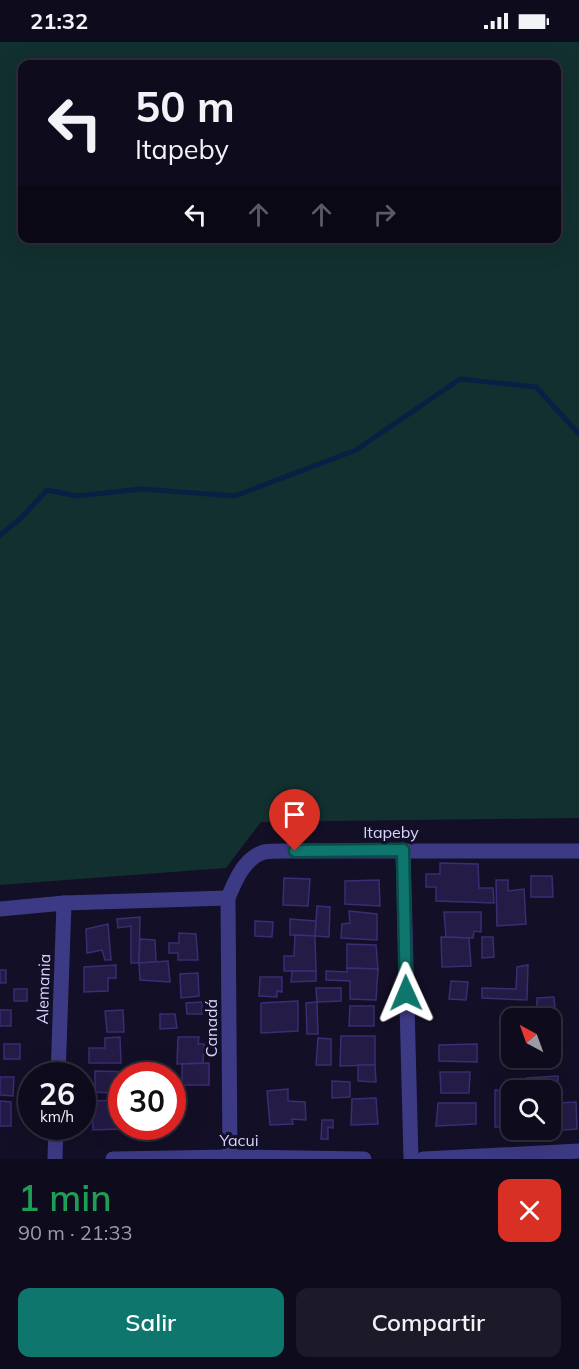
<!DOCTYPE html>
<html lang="es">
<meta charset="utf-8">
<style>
:root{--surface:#0e0b1c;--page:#1c1929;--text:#f1f3f6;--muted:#9b9ba3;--line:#2e2b3b;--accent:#0f766e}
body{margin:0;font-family:Mulish,sans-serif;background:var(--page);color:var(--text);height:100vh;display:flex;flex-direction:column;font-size:22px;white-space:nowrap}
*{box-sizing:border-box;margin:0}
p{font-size:20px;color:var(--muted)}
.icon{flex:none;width:33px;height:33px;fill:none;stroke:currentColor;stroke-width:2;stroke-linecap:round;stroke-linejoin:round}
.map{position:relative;height:1117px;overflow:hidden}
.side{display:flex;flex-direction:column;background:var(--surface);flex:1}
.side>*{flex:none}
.guide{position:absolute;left:18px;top:18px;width:543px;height:183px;border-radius:12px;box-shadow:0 6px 24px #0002,0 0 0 2px var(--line);background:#0e0b1c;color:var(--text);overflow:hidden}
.needle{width:39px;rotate:319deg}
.controls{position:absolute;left:501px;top:966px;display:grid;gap:12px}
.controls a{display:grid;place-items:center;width:60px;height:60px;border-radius:12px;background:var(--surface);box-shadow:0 6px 24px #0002,0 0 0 2px var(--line);font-size:30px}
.speed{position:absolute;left:18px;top:1020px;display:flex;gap:12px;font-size:30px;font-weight:700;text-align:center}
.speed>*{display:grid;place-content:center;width:78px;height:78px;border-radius:50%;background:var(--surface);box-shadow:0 6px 24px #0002,0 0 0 2px var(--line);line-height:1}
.speed small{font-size:15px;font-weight:400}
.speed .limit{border:9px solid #d22;background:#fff;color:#111}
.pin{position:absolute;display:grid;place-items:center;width:51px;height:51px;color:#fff;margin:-62px -26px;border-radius:50% 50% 50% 0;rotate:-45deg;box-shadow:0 0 6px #0007}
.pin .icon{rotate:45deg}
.me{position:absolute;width:66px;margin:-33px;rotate:359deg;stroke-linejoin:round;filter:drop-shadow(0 0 4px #0008)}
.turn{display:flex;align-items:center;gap:21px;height:126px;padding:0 18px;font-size:27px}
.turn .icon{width:78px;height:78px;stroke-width:2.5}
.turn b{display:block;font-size:42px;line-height:51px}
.lanes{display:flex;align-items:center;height:57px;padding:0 18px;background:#0003;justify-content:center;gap:30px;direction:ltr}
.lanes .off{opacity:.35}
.round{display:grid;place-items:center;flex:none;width:63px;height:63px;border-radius:12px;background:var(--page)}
.overview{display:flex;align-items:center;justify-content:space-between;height:102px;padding:0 18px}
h1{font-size:36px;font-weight:600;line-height:45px;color:#1e9e55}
.button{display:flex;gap:12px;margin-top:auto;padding:12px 18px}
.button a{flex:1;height:69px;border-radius:12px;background:var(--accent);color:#fff;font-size:24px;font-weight:600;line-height:69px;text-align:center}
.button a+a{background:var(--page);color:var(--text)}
.status{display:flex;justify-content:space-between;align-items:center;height:42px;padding:0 30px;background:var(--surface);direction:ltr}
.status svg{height:16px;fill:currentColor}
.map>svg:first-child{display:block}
.green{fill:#12302f;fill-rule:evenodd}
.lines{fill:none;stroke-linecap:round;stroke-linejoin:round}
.stream{stroke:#0a1f44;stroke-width:5}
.building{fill:#241b47;stroke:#3b2d73;stroke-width:1.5}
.minor{stroke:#3d3a85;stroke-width:15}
.route-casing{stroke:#0a4d48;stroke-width:15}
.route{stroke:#0f766e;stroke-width:10}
.labels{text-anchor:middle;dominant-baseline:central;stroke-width:6;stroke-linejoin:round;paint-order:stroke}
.street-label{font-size:16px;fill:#d9d4ff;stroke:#130f26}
</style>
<div class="status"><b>21:32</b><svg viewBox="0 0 49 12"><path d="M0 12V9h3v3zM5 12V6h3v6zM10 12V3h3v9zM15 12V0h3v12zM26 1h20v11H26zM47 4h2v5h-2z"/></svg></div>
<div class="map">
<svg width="579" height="1117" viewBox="0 0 579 1117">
<rect width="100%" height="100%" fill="#130f26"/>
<path class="green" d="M 0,0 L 579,0 L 579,776 L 261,780 L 226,826 L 0,843 ZM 556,22 L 556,196 L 22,196 L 22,22 Z"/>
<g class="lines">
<polyline class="stream" points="0,493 21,476 47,448 77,454 141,447 235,454 356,408 460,337 536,345 579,392"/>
</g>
<g class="building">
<polygon points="440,821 478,822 479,846 493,846 494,861 436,859 436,845 426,845 426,832 440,832"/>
<polygon points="531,834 552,834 553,855 531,855"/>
<polygon points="284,836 310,837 308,864 283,863"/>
<polygon points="379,838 380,864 345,862 345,839"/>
<polygon points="496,838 508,838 508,849 524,847 526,882 497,884"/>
<polygon points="317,864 330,865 329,895 315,894"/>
<polygon points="349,869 377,872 377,898 341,896 342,882 350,881"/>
<polygon points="444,870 481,870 481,890 474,889 473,896 446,895"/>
<polygon points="140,875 139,921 131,921 131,884 118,886 117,877"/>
<polygon points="290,877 316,879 315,894 290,893"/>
<polygon points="255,879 273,880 272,895 255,894"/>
<polygon points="108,882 111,918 105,918 102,908 87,911 86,887"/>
<polygon points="179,891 196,892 198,918 178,918 178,911 169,911 169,901 179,901"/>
<polygon points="295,893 315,894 316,929 284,929 284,914 294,914"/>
<polygon points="441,895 469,896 471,924 442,925"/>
<polygon points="482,895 493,895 494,915 482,916"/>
<polygon points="140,897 155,898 156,920 139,921"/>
<polygon points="347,902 376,903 378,927 347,926"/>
<polygon points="168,919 170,940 140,938 139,921"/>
<polygon points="116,923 116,936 108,936 108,949 84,950 84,925"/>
<polygon points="528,923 527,958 482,956 482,946 516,947 517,925"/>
<polygon points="347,926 378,927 376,958 350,957 350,939 326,938 326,929 347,930"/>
<rect x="0" y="928" width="6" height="13"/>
<polygon points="292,929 316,929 316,939 291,940"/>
<polygon points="198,931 199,954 181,956 180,932"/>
<polygon points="260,935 282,935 282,950 277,949 277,955 259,954"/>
<polygon points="451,939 468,940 466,958 449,957"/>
<polygon points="316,946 341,946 341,959 317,960"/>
<rect x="14" y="947" width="13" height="12"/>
<polygon points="554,955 556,978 550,978 550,976 547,976 546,971 537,970 537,956"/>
<polygon points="298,959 298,989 261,991 261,961"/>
<polygon points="202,960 202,972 187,972 186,961"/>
<polygon points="317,960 318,992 307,992 306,961"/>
<polygon points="350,964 374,964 374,984 349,984"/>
<rect x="0" y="968" width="11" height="16"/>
<polygon points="123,968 124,990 107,990 105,969"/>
<polygon points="160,972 175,972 177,986 160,987"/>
<polygon points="341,994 375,994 375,1023 340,1024"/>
<polygon points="120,995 121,1021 89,1021 89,1006 105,1006 105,996"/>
<polygon points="178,995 199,995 198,1002 204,1002 203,1021 177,1022"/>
<polygon points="318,996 331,997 331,1023 316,1023"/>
<rect x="4" y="1002" width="16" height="15"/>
<polygon points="477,1002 477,1020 439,1019 439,1003"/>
<polygon points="209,1021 209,1043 182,1043 182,1022"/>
<polygon points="145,1022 154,1022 154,1031 145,1030"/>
<polygon points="358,1023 375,1023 376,1040 358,1039"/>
<polygon points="95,1029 133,1030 133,1034 122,1034 122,1052 95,1050"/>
<polygon points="440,1030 470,1030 469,1051 441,1051"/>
<polygon points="558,1034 558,1046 554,1046 556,1078 550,1078 550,1048 535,1048 535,1046 527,1046 527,1036"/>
<polygon points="0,1035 14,1035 13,1054 0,1053"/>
<polygon points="332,1039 350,1040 350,1055 332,1056"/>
<polygon points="288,1047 288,1059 305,1060 306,1078 292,1077 293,1082 270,1083 267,1049"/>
<polygon points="495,1048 512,1049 512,1085 495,1085"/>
<polygon points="376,1056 378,1082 351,1083 352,1057"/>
<polygon points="122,1058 120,1087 93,1088 92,1059"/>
<polygon points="0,1059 11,1060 11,1084 0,1084"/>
<polygon points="576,1060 577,1087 562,1088 558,1061"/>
<polygon points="438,1061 476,1061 476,1082 436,1084"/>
<polygon points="322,1078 333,1078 333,1086 328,1085 328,1097 321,1097"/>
</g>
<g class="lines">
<g class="minor">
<polyline points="403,808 411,1117"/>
<polyline points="0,867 64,861 228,856"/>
<polyline points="58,1034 64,861"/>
<polyline points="55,1117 56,1084"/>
<polyline points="113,1117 230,1115 364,1117"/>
<path d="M 230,1117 L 228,856 C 235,839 244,816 264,810 C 270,809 278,809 284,809 L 579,809"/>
<polyline points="423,1117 579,1109"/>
</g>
</g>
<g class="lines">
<g class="route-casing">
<polyline id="route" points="295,809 403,808 406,951"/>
</g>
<use href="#route" class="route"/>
</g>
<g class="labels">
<g class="street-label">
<text x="391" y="790">Itapeby</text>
<text transform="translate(43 947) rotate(-88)">Alemania</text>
<text transform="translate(211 986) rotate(-90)">Canadá</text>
<text x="239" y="1098">Yacui</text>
</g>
</g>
</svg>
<div class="controls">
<a><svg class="needle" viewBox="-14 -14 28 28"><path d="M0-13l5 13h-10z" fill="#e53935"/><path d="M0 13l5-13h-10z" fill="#9b9ba3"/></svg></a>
<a><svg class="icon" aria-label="search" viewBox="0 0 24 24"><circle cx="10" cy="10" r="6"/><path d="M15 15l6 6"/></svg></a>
</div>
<div class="speed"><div>26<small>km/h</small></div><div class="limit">30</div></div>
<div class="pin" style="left:295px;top:809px;background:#d93025"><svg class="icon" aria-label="arrive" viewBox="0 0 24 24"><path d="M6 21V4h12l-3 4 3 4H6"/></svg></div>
<svg class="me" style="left:406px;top:951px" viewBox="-20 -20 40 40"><path d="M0-17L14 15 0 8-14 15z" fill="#0f766e" stroke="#fff" stroke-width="4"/></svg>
<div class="guide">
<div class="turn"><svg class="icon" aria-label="left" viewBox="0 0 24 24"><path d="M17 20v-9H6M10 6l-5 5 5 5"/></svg><div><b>50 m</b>Itapeby</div></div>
<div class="lanes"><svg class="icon" aria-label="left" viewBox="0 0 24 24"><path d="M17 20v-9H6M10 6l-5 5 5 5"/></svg><svg class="icon off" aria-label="ahead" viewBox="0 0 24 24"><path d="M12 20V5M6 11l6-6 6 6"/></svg><svg class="icon off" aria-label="ahead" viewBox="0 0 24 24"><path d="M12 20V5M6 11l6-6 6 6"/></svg><svg class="icon off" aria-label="right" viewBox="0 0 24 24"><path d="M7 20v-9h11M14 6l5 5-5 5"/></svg></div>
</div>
</div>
<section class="side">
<div class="overview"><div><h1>1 min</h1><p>90 m · 21:33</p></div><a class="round" style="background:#d93025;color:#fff"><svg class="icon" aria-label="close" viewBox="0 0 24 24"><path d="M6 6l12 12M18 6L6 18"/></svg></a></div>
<div class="button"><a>Salir</a><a>Compartir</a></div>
</section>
